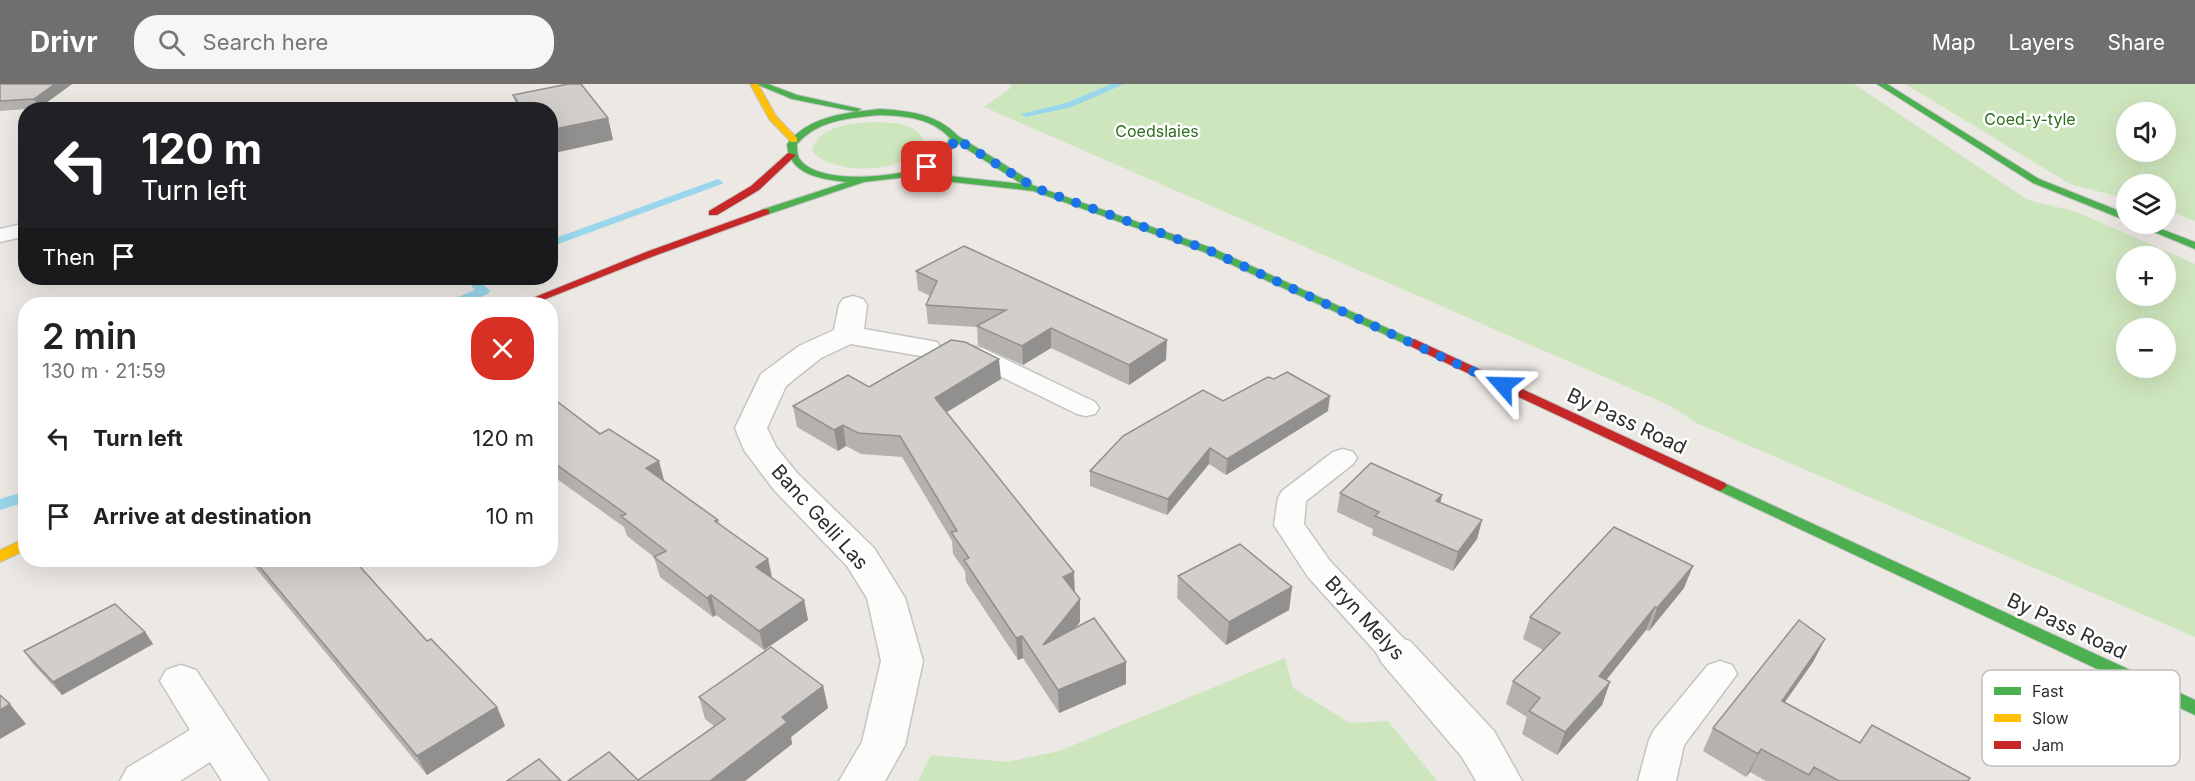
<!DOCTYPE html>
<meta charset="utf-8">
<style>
:root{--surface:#fff;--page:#f6f6f6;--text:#222;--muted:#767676;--accent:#706f6e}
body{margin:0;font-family:Inter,sans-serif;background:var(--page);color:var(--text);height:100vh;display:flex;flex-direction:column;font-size:22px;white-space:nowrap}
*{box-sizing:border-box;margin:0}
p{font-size:20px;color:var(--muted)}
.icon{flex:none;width:33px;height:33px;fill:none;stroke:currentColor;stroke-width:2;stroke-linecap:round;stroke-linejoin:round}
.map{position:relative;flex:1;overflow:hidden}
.drawer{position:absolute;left:18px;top:213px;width:540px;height:270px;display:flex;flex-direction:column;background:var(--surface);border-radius:24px;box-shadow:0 6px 24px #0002}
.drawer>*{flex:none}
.guide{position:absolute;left:18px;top:18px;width:540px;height:183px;border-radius:24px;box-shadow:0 6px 24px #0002;background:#202124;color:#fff;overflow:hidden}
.fabs{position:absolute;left:2116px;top:18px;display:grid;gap:12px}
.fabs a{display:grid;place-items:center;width:60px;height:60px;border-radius:50%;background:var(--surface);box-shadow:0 6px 24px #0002;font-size:30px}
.pin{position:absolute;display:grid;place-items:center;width:51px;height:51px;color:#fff;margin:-26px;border-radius:12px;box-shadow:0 3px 9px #0006}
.me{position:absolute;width:66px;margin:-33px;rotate:295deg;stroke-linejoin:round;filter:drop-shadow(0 0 4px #0008)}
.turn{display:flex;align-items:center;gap:21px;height:126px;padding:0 24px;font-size:27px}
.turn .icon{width:78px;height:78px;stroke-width:2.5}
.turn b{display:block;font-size:42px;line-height:51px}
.then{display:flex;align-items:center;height:57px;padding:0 24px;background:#0003;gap:12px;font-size:22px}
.round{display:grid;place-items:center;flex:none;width:63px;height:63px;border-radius:24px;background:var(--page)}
.headline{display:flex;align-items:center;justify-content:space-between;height:102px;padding:0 24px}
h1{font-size:36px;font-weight:600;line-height:45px}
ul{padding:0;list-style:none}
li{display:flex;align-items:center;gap:18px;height:78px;padding:0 24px}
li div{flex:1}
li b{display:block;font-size:22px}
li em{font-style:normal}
header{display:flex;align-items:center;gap:36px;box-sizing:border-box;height:84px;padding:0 30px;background:var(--accent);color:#fff}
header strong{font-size:28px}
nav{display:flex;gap:33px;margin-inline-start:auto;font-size:21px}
.search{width:420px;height:54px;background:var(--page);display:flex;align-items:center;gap:15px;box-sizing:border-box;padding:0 21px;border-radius:24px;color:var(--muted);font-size:22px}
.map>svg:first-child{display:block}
.green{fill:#cee6be;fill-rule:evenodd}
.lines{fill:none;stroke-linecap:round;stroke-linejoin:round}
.stream{fill:#99d6ec;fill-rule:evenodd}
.lane-casing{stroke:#c5c4c5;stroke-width:3}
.street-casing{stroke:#c5c4c5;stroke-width:3}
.fast-casing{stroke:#c5c4c5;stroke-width:2}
.slow-casing{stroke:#c5c4c5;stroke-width:2}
.jam-casing{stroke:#c5c4c5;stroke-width:2}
.lane{fill:#fcfcfb;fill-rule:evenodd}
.street{fill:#fcfcfb;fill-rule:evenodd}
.fast{fill:#4caf50;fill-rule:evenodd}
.slow{fill:#ffc107;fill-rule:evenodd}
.jam{fill:#c62828;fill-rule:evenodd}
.wall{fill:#b4b1af}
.shaded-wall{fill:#92908e}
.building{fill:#d1cecb;stroke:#92908e;stroke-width:1.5}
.route{stroke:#1a73e8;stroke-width:10;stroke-dasharray:0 18}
.labels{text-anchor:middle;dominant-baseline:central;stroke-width:5;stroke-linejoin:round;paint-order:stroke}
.far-park-label{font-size:16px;fill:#2c6e1b;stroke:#fff}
.street-label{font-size:20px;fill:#2e2e2e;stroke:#fff}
.key{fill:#fff;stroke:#c0c0c0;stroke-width:1.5}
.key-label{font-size:16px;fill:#2e2e2e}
</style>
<header>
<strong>Drivr</strong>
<div class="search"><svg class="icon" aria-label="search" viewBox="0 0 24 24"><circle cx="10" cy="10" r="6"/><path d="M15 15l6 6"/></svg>Search here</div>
<nav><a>Map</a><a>Layers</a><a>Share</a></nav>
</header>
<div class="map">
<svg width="2195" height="697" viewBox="0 0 2195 697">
<rect width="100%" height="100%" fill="#ece8e4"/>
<g class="green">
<path d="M 1009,0 L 1854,0 L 2028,116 L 2077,128 L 2195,180 L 2195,553 L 1694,338 L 1673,323 L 984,23 L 1012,3 ZM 2127,172 L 2166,172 L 2166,212 L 2127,212 ZM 2127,244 L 2166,244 L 2166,284 L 2127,284 Z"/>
<path d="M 1905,0 L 2195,0 L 2195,137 L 2166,125 L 2166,100 L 2127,100 L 2127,115 L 2070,100 ZM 2166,28 L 2166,68 L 2127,68 L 2127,28 Z"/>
<path d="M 876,38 C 894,39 917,39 925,58 C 910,90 834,93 812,67 C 817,41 855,39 876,38 Z"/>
<polygon points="1285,574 1293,604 1350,639 1388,637 1437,697 918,697 931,671 1007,678 1059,667"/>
</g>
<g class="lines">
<g class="stream">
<polygon points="1111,0 1124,0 1072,23 1026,33 1021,30 1066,19"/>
<polygon points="718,95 723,98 722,100 550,163 550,156"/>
<polygon points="469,194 481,194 482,199 490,207 488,210 463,220 447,220 448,217 475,206 470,200"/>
<polygon points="26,407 26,418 0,426 0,415"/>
</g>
<g class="lane-casing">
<g id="lane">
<polygon points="26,139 26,152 0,158 0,145"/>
<polygon points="965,261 982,264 1095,318 1099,324 1095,330 1086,332 1077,330 967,276 956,273 953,268 956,263"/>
<polygon points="1343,365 1353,368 1357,374 1353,380 1306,417 1304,440 1330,477 1408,559 1413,568 1408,577 1396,580 1384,577 1308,493 1274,441 1278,414 1282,407 1333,368"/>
<polygon points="1720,577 1732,581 1737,590 1684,661 1676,697 1638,697 1649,656 1654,646 1708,581"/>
</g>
</g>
<g class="street-casing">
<g id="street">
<polygon points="853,212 863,215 867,221 864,245 937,258 941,264 937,270 926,273 851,260 821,274 786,302 767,344 776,363 798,390 874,464 905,514 923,577 905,661 885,697 839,697 862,658 881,577 867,514 847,482 774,406 744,366 735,344 761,290 799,262 834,246 839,221 843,215"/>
<polygon points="1396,553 1410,557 1494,647 1522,697 1476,697 1462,673 1382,579 1376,568 1382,557"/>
<polygon points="181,581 196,586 269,697 222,697 210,678 180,697 120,697 127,684 190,646 160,597 166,586"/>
</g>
</g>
<g class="fast-casing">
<g id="fast">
<polygon points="756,0 768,0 797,11 861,25 857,28 792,15"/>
<polygon points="1877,0 1887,0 2039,95 2127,130 2127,137 2033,99"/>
<path d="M 880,25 C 910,27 937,30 958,52 L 1031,97 L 1032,101 L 1212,164 L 1420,259 L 1418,262 L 1410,262 L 1204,168 L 1033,107 L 907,93 L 864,98 L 769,130 L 761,130 L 761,126 L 847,98 C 820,95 789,91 787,60 C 810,31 846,29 880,25 ZM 880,31 C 907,32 931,34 950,54 C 943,67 933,76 920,83 C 895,94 815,101 799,74 C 797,70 797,65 797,60 C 818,36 849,34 880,31 ZM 957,59 L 1022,100 L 922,89 L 941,78 Z"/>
<polygon points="2135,140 2148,140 2195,158 2195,165"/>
<polygon points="1720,397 2195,616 2195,631 1715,405 1713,402"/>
</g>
</g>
<g class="slow-casing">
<g id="slow">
<polygon points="750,0 758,0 776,32 797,54 797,58 791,58 769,35"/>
<polygon points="26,454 26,466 0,478 0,466"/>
</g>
</g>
<g class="jam-casing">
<g id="jam">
<polygon points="788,69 796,71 759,106 717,131 709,131 709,127 751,102"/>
<polygon points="765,125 769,126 769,130 654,172 533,220 518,220 646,168"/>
<polygon points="1414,255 1725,399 1727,402 1720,407 1715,405 1410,262 1408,259 1410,256"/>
</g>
</g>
<use href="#lane" class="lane"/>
<use href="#street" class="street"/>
<use href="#fast" class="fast"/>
<use href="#slow" class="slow"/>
<use href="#jam" class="jam"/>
</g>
<g class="wall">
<polygon points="0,0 72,0 39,24 0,27"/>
<polygon points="513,11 608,34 613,56 550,26 518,26"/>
<polygon points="916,187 1166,276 1129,301 1051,264 1023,281 978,261 977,243 928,240 926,221 930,212 918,206"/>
<polygon points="1001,295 947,328 1074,488 1074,508 1080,515 1080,538 1075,544 1126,600 1059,629 1023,574 1018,576 966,498 965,487 953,470 952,457 902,373 861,370 846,362 838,367 797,343 793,322 869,303"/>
<polygon points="550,312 664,396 663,396 718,436 719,440 768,475 772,494 804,516 808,536 764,566 716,531 713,533 660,493 654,473 627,452 624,443 550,390"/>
<polygon points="1223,317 1328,327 1226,391 1209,380 1167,431 1090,402 1090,387"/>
<polygon points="1340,409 1440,419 1482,436 1477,455 1453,487 1372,451 1373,445 1337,428"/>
<polygon points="249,476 354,476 427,557 497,623 505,642 427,691"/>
<polygon points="1178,492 1292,503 1289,526 1226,561 1177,514"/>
<polygon points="1684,504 1649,547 1646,546 1606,596 1610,598 1602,621 1557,671 1522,650 1527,633 1506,620 1513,597 1543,566 1523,555 1530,533"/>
<polygon points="145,548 153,560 62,611 33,580 24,567"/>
<polygon points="1825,555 1813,578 1785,618 1860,659 1968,697 1766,697 1750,688 1746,693 1703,667 1713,644"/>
<polygon points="823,602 828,624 791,653 792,660 745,697 568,697 638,696 714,642 705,635 699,613"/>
</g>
<g class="shaded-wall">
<polygon points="55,0 72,0 39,24 34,15"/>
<polygon points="608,34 613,56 550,70 550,46"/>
<polygon points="1051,244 1051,264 1023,281 1022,262"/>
<polygon points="1167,256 1166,276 1129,301 1129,281"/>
<polygon points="999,275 1001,295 937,334 935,314"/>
<polygon points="1330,312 1328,327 1226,391 1227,375"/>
<polygon points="843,341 846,362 838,367 834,346"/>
<polygon points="1210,364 1209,380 1167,431 1168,415"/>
<polygon points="659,377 664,396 651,403 646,384"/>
<polygon points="1442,411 1438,430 1436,417"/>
<polygon points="1482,436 1477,455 1453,487 1458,468"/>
<polygon points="768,475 772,494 756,483"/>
<polygon points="1693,482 1684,504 1649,547 1657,524"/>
<polygon points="1074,488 1075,511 1063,493"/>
<polygon points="1292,503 1289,526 1226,561 1229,538"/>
<polygon points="711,511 716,531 713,533 707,514"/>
<polygon points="1080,515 1080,538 1044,583 1043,561"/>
<polygon points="804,516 808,536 764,566 759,547"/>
<polygon points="1655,523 1646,546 1591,615 1599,592"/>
<polygon points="145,548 153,560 62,611 53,598"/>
<polygon points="1022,552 1023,574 1018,576 1016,554"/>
<polygon points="1825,555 1813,578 1770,639 1782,617"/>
<polygon points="1126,578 1126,600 1059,629 1058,606"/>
<polygon points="1610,598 1602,621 1557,671 1565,648"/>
<polygon points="823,602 828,624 791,653 792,660 745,697 710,697 782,633"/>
<polygon points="10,620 26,640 0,655 0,626"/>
<polygon points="497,623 505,642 427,691 417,672"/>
<polygon points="1761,665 1750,688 1746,693 1758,670"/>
</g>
<g class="building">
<polygon points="0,0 55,0 34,15 0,17"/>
<polygon points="568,0 581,0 608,34 550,46 550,26 523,26 513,11"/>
<polygon points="964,162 1167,256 1129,281 1051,244 1022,262 977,242 1006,226 926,221 937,197 916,187"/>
<polygon points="951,256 965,258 999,275 935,314 1074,488 1063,493 1080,515 1043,561 1094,534 1126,578 1058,606 1022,552 1016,554 964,476 969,474 951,448 957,447 900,352 858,349 843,341 834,346 793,322 848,291 869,303"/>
<polygon points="1287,288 1330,312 1227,375 1210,364 1168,415 1090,387 1123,352 1203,306 1223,317 1268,293 1274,295"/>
<polygon points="550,312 600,350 609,345 659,377 646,384 718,436 715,437 768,475 756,483 804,516 759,547 711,511 707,514 654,473 666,467 621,432 626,430 550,376"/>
<polygon points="1371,379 1442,411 1436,417 1482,436 1458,468 1375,432 1379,428 1340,409"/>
<polygon points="1614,443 1693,482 1657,524 1655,523 1599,592 1610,598 1565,648 1529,627 1540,614 1513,597 1560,549 1530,533"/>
<polygon points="1240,460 1292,503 1229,538 1178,492"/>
<polygon points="254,476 354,476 427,557 431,555 497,623 417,672"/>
<polygon points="115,520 145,548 53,598 24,567"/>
<polygon points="1799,536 1825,555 1782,617 1860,659 1872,641 1970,694 1968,697 1839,697 1814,683 1809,691 1761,665 1758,670 1713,644"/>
<polygon points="771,563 823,602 782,633 787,638 710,697 568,697 609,668 638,696 725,635 699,613"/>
<polygon points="0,611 10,620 0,626"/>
<polygon points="539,675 561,697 507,697"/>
</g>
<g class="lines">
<path class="route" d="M 927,83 C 942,76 951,70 955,54 L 1035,104 L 1208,166 L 1503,301"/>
</g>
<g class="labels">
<g class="far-park-label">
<text x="2030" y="35">Coed-y-tyle</text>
<text x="1157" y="47">Coedslaies</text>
</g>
<g class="street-label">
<text transform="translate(1627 337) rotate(25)">By Pass Road</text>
<text transform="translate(820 433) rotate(48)">Banc Gelli Las</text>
<text transform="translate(1365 534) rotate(47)">Bryn Melys</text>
<text transform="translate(2067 542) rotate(25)">By Pass Road</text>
</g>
</g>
<rect x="1982" y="586" width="198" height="96" rx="9" class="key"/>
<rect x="1994" y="603" width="27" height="8" fill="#4caf50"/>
<rect x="1994" y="630" width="27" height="8" fill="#ffc107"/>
<rect x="1994" y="657" width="27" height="8" fill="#c62828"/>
<g class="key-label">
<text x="2032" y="613">Fast</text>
<text x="2032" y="640">Slow</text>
<text x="2032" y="667">Jam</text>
</g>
</svg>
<div class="fabs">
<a><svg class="icon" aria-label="sound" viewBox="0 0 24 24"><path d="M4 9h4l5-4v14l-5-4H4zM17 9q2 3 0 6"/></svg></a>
<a><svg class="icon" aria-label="layers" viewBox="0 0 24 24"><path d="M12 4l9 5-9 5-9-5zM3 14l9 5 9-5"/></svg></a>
<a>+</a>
<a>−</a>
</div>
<div class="pin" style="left:927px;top:83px;background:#d93025"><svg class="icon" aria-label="arrive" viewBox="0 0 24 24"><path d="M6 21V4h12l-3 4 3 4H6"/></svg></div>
<svg class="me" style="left:1503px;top:301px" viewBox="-20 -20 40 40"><path d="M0-17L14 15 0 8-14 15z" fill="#1a73e8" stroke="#fff" stroke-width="4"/></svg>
<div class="guide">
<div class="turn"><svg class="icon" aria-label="left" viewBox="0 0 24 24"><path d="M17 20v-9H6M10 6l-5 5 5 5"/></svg><div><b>120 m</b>Turn left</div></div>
<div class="then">Then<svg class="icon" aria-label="arrive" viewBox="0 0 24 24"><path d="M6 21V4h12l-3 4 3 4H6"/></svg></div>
</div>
<section class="drawer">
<div class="headline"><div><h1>2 min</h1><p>130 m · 21:59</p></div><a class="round" style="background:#d93025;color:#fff"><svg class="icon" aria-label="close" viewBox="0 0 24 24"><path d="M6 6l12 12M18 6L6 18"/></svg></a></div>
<ul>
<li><svg class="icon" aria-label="left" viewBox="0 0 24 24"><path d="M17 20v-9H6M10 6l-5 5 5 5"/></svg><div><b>Turn left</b></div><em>120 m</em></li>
<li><svg class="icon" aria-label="arrive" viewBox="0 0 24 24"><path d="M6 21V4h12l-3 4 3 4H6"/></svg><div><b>Arrive at destination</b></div><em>10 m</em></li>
</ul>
</section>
</div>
